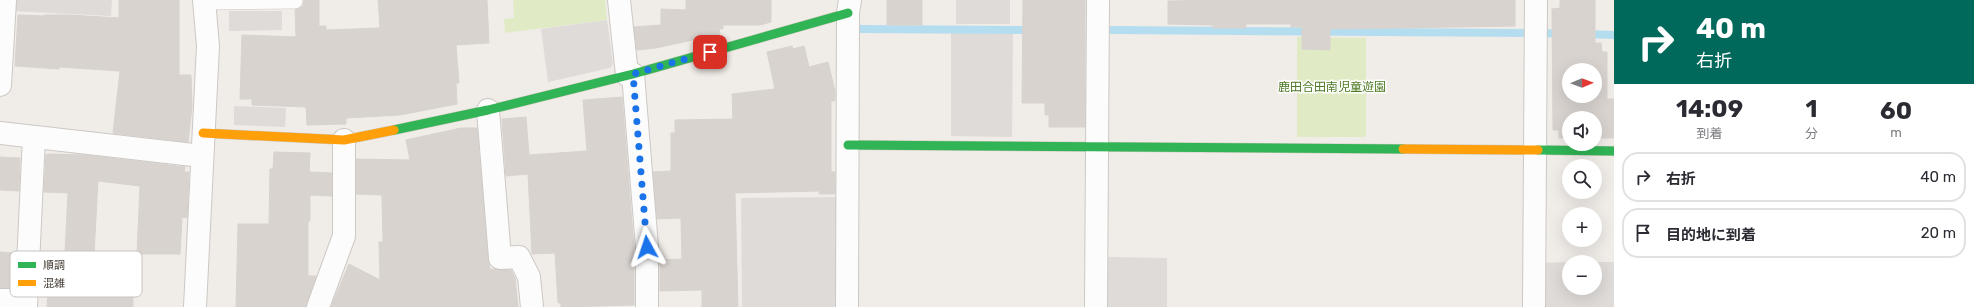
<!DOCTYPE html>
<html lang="ja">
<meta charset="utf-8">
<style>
:root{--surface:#fff;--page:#f2f2f3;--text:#2b2b33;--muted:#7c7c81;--line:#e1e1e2}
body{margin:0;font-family:Rubik,"Noto Sans JP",sans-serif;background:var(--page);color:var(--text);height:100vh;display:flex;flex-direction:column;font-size:15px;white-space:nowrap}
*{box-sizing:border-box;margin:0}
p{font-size:13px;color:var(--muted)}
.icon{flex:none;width:22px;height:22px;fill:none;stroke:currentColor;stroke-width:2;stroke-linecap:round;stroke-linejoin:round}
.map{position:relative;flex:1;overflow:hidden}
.panel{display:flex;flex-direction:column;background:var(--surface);width:360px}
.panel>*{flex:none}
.guide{background:#00695c;color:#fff;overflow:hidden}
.needle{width:26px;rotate:89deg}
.tools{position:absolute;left:1562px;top:63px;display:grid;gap:8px}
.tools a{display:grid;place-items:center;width:40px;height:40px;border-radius:50%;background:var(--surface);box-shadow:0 4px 16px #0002;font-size:20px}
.pin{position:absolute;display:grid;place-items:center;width:34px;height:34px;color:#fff;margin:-17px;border-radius:8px;box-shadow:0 2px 6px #0006}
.me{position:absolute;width:44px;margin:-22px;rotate:355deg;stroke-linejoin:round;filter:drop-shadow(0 0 3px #0008)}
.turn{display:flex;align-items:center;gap:14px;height:84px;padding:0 16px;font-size:18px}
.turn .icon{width:52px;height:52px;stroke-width:2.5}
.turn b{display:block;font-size:28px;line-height:34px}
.eta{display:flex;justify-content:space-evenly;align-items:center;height:68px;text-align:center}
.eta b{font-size:24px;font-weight:700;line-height:28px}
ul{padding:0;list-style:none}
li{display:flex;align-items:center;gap:12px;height:50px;margin:0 8px 6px;padding:0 8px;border:2px solid var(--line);border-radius:16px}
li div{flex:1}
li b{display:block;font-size:15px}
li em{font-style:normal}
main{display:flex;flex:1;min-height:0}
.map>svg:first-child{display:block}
.green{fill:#e0ebc6}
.parking{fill:#dfdbd8}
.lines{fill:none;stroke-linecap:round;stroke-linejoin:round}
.stream{stroke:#b5ddf0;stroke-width:8}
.building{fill:#d8d3cf;stroke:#d8d3ce;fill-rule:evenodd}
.lane-casing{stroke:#ccc8c4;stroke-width:16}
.street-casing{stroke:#ccc8c4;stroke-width:24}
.fast-casing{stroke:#cfc9be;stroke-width:10}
.slow-casing{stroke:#cfc9be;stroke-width:10}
.lane{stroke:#fdfcfc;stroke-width:15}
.street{stroke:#fdfcfc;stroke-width:22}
.fast{stroke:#30b455;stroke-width:9}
.slow{stroke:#ff9f0a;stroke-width:9}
.route{stroke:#1a73e8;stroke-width:7;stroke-dasharray:0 12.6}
.labels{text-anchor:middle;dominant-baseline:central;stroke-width:3;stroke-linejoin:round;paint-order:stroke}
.park-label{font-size:12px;fill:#4c7924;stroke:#fff}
.key{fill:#fff;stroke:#c7c5c2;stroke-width:1}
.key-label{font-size:11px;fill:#453d34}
</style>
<main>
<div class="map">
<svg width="1614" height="307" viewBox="0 0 1614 307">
<rect width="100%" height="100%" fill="#f0ece8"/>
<g class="green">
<polygon points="513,0 605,0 607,20 505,33 504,19 514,18"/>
<polygon points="1297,37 1366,38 1366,137 1297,137"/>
</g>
<g class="parking">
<polygon points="14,0 112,0 111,16 13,11"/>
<rect x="956" y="0" width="54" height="24"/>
<polygon points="229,11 282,11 282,30 229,31"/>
<polygon points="607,20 613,64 610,68 548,82 541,29"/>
<polygon points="951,33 1013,33 1012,137 951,136"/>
<polygon points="234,106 286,108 285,127 234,125"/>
<polygon points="841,197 840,307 742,307 741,198"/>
<polygon points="1106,257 1167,258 1167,307 1106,307"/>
<polygon points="1569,262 1569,288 1595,288 1595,262 1614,262 1614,307 1541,307 1541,263"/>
</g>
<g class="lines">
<g class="stream">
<polyline points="859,29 1033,30"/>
<polyline points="1112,30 1525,33"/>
<polyline points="1543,33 1563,34"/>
<polyline points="1585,34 1614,35"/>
</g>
</g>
<g class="building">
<polygon points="119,0 179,0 179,75 191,75 192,107 188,142 113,133 120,71 59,67 59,69 15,66 18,15 44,16 44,15 69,15 119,18"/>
<polygon points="304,0 319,0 319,26 326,26 326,30 380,28 378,0 487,0 489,43 456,45 459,83 456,83 457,104 400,115 346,118 346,124 307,125 306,107 252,105 252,99 240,99 242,35 296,37 295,10 303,6"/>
<polygon points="686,0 771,0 771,22 760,25 723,25 723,29 719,29 720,34 656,48 637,50 634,27 661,25 661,9 686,10"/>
<rect x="887" y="0" width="35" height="25"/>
<polygon points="1023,0 1085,0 1085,127 1049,127 1049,115 1045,115 1045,103 1022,103"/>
<polygon points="1220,0 1515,0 1515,26 1330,29 1330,50 1302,49 1302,27 1291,27 1291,24 1246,24 1246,28 1213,28 1213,25 1168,24 1168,1"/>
<path d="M 1560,0 L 1595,0 L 1595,43 L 1601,43 L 1602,52 L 1607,52 L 1607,99 L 1614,99 L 1614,138 L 1595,138 L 1595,118 L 1569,118 L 1569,138 L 1559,138 L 1559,130 L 1553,130 L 1552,9 L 1560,8 ZM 1569,70 L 1595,70 L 1595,96 L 1569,96 Z"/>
<polygon points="792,46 793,49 804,46 809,67 828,62 835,91 835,101 831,101 831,172 835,172 835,194 819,194 819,191 735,193 738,307 702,307 702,290 660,291 660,260 682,259 681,218 657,219 653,172 671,171 671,133 675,133 675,120 733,119 732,94 775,89 767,52"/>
<polygon points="622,97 634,248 634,305 561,307 561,303 558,303 555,253 532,254 528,174 506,176 502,119 526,117 529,155 587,151 583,100"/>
<polygon points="461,128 477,128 488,259 490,269 511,270 515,278 518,307 331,307 349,264 380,280 379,242 383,242 382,195 356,194 356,159 410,160 406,140"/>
<polygon points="274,152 310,153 309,172 332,173 332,196 310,195 310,221 308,221 308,276 316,276 306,307 236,307 238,224 269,224 270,169 273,169"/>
<polygon points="48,154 84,155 185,167 184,172 189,172 187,218 182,217 180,254 137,254 140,186 98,181 94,254 65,253 68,193 44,192 46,155"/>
<polygon points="0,157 20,158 19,191 0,190"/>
<polygon points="0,252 16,253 14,288 0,288"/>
<polygon points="41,254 75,256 74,287 133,290 133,307 47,307 48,293 39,293"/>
</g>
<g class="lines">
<g class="lane-casing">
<polyline id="lane" points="205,2 295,1"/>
</g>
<g class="street-casing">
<g id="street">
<polyline points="619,0 627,75"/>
<polyline points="633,74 647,247 647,307"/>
<polyline points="0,85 5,0"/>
<polyline points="488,110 500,258 519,257 529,277 532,307"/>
<polyline points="0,133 202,156"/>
<polyline points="0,300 25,300"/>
<polyline points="26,307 34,137"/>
<polyline points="195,307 208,46 204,0"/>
<polyline points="318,307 344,236 344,140"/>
<polyline points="847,307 848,13 850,0"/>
<polyline points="1096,307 1098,0"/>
<polyline points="1534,307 1536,0"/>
</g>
</g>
<g class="fast-casing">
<g id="fast">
<polyline points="394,130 488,110 633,74 848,13"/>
<polyline points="848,145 1403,149"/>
<polyline points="1538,150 1614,151"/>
</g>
</g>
<g class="slow-casing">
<g id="slow">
<polyline points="203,133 344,140 394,130"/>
<polyline points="1403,149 1538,150"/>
</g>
</g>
<use href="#lane" class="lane"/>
<use href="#street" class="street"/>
<use href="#fast" class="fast"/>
<use href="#slow" class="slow"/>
</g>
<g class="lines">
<polyline class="route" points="647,247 633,74 710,52"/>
</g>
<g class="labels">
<g class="park-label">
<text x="1332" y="87">鹿田合田南児童遊園</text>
</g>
</g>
<rect x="10" y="251" width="132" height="46" rx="6" class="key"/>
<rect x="18" y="262" width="18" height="6" fill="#30b455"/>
<rect x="18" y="280" width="18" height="6" fill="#ff9f0a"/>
<g class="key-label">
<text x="43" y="269">順調</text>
<text x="43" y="287">混雑</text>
</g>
</svg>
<div class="tools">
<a><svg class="needle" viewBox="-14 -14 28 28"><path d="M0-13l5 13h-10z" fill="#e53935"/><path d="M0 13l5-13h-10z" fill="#7c7c81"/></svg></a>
<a><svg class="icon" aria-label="sound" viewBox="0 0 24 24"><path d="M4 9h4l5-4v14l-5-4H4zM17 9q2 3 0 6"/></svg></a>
<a><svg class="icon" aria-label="search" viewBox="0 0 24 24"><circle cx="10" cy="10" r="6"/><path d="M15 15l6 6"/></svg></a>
<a>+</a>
<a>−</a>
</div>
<div class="pin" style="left:710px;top:52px;background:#d93025"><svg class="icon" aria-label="arrive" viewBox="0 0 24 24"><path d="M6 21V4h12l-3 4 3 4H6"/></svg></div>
<svg class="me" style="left:647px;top:247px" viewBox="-20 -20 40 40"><path d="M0-17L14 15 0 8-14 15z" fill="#1a73e8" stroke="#fff" stroke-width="4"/></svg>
</div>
<section class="panel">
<div class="guide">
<div class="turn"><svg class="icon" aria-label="right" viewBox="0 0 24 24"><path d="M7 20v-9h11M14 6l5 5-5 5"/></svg><div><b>40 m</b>右折</div></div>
</div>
<div class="eta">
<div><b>14:09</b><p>到着</p></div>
<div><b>1</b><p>分</p></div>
<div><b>60</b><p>m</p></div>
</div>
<ul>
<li><svg class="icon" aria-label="right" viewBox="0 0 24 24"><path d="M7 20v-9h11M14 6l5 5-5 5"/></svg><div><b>右折</b></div><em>40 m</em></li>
<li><svg class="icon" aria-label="arrive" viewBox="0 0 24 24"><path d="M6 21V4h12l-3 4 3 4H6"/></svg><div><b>目的地に到着</b></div><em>20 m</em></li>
</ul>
</section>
</main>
